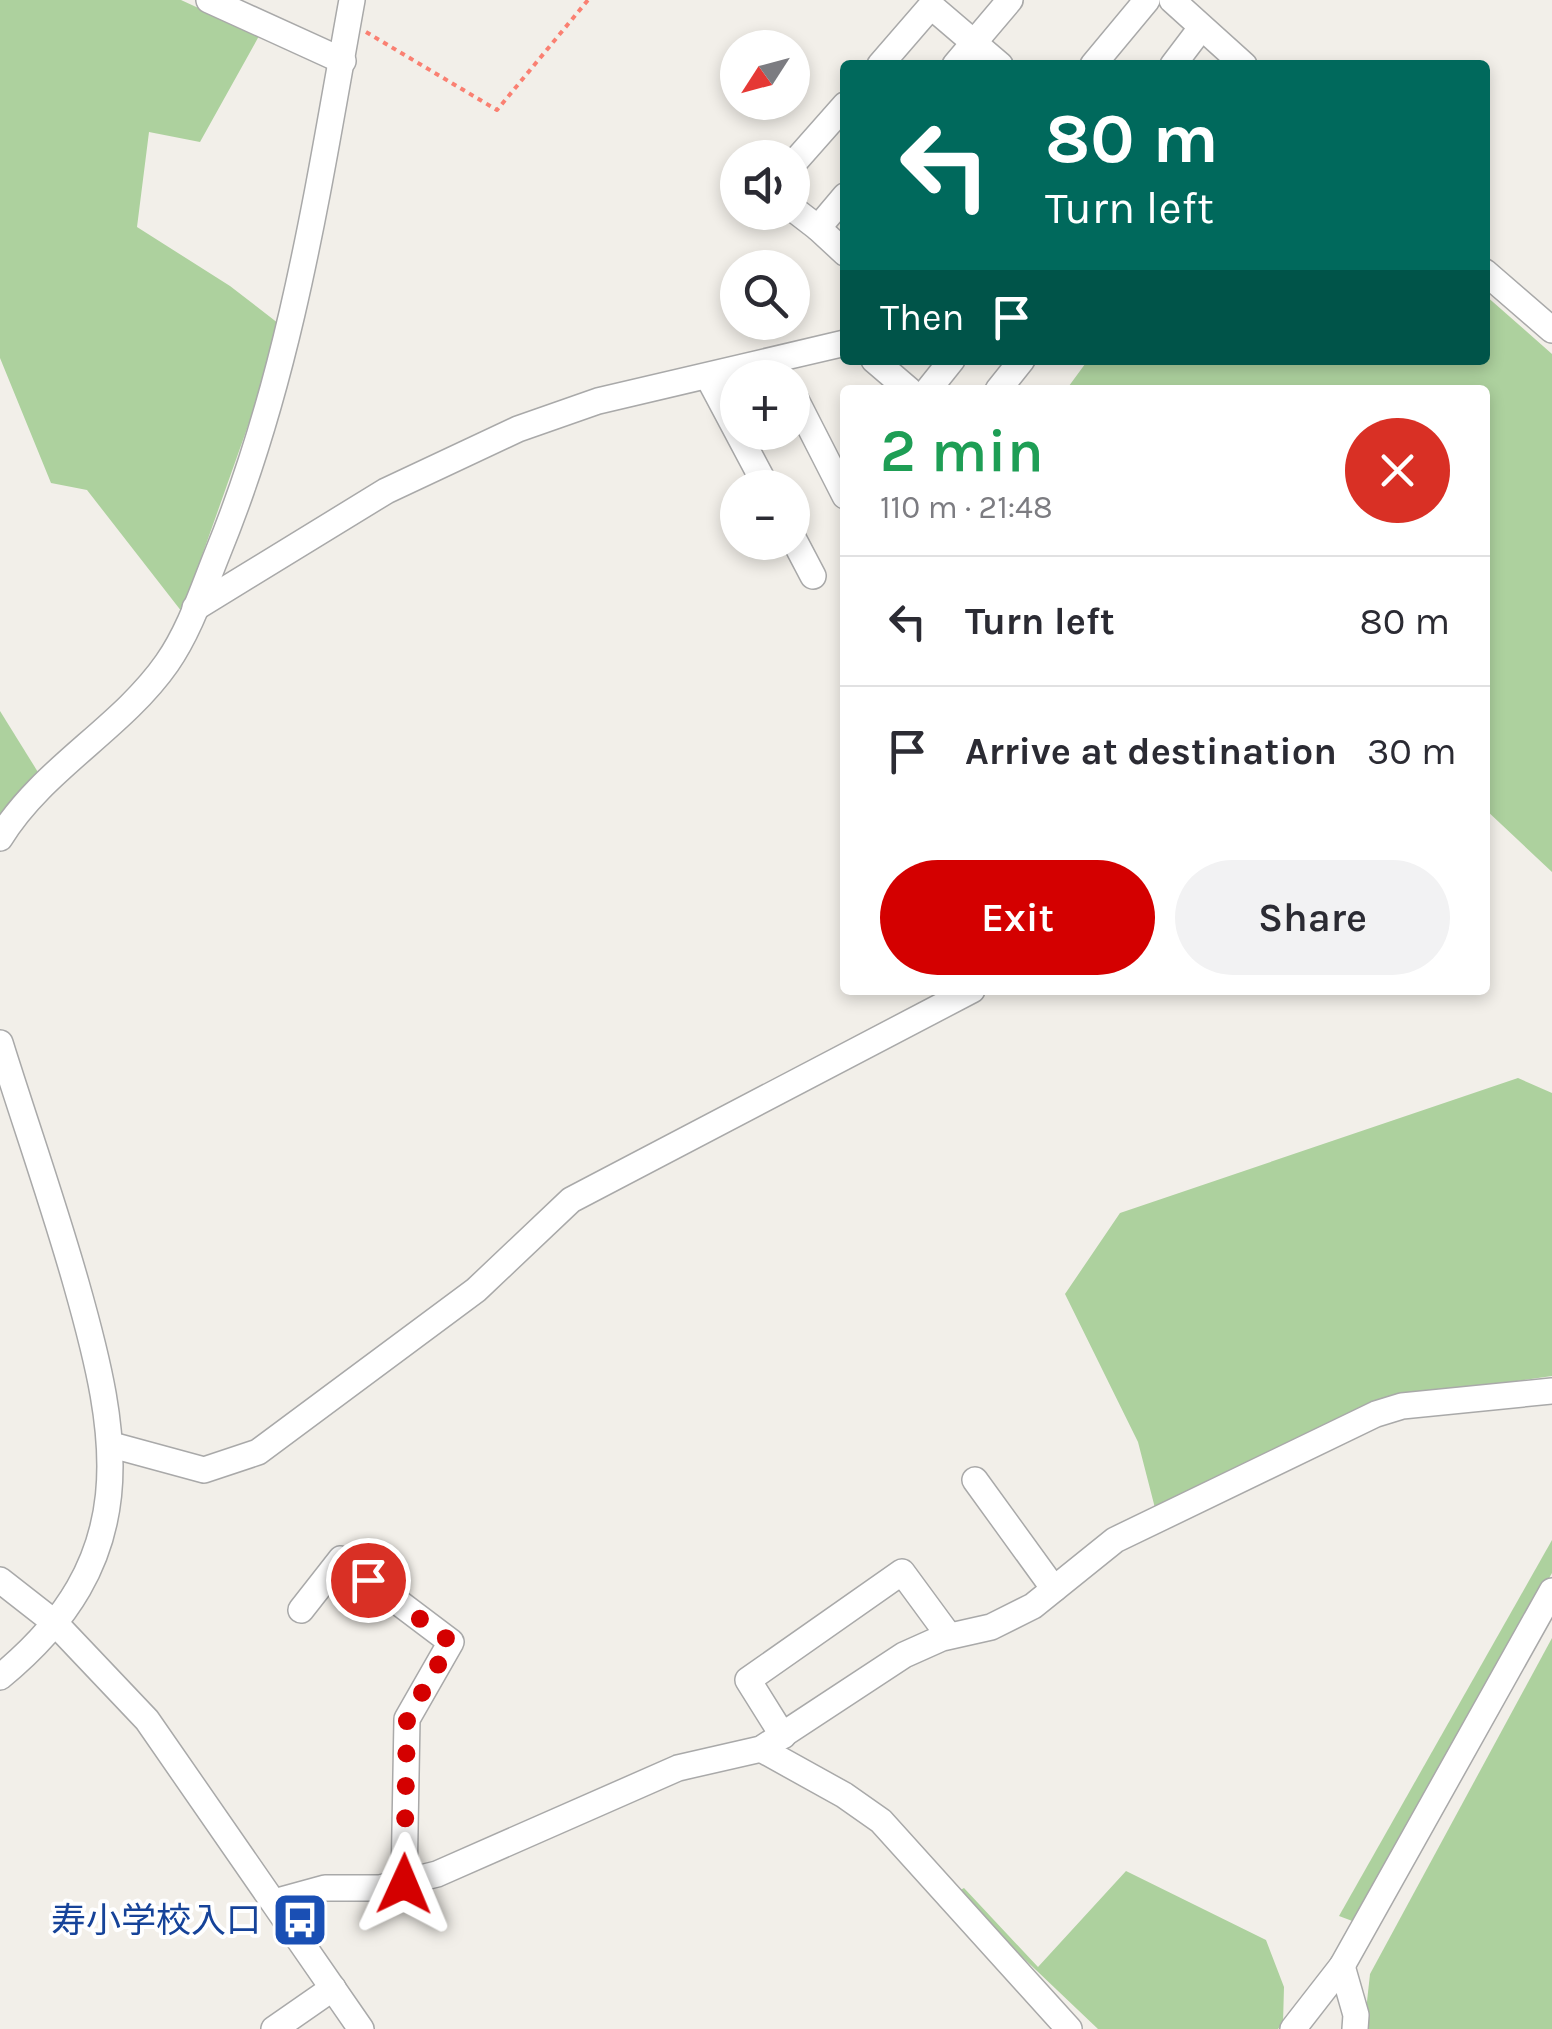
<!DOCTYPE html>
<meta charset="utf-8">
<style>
:root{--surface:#fff;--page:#f2f2f3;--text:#2b2b33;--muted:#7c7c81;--line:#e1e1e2;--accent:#d40000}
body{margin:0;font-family:Karla,"Noto Sans JP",sans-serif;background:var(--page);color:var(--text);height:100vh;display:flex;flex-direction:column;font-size:38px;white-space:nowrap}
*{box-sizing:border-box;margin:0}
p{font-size:32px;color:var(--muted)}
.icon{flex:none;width:55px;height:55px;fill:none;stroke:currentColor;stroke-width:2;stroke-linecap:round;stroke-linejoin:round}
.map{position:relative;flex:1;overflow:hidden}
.side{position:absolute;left:840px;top:385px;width:650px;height:610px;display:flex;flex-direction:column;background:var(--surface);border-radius:10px;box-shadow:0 5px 15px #0003}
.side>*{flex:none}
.top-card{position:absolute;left:840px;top:60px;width:650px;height:305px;border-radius:10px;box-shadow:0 5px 15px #0003;background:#00695c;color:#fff;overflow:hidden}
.needle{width:65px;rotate:234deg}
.buttons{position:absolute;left:720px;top:30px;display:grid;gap:20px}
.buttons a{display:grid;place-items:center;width:90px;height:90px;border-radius:50%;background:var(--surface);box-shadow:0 5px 15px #0003;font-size:50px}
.pin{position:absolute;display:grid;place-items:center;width:85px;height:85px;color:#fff;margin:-42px;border:5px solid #fff;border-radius:50%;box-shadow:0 2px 10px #0007}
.me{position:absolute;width:110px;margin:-55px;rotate:1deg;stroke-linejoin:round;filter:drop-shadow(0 0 8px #0008)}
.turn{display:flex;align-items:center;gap:35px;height:210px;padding:0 40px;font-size:45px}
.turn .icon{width:130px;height:130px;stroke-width:2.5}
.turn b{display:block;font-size:70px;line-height:85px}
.then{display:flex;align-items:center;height:95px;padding:0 40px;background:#0003;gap:20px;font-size:38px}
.round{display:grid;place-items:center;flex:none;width:105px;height:105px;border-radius:52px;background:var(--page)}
.summary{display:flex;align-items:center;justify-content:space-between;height:170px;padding:0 40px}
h1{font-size:60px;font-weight:600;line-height:75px;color:#1e9e55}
.button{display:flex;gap:20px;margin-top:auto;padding:20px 40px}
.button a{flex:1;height:115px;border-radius:60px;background:var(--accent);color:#fff;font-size:40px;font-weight:600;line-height:115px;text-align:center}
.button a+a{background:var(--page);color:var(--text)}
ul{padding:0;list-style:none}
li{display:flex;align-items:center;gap:30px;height:130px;padding:0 40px;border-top:2px solid var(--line)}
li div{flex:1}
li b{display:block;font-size:38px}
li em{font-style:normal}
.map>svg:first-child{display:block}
.forest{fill:#add19e}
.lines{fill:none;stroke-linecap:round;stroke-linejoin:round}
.minor-casing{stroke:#a9a9a9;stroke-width:28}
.path{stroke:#fa8072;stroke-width:4;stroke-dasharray:5 5;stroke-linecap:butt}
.minor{stroke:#fff;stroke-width:25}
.route{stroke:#d40000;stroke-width:18;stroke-dasharray:0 32.4}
.labels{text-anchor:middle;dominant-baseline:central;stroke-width:8;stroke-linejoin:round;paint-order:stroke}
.transit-label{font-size:35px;fill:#164399;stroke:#fff;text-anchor:end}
</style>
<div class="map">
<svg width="1552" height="2029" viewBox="0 0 1552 2029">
<rect width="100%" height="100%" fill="#f2efe9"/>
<g class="forest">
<polygon points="0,0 181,0 259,36 200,142 149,132 137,227 230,286 283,327 182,612 87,490 51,483 0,358"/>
<polygon points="1485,295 1552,354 1552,872 1485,809 1485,390 1066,390 1088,360 1485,360"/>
<polygon points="0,711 41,777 0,820"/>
<polygon points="1518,1078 1552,1093 1552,1376 1390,1399 1155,1508 1138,1442 1065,1294 1120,1213"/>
<polygon points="1552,1540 1552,1573 1355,1922 1339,1916"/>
<polygon points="1552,1638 1552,2029 1364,2029 1370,1974"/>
<polygon points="1126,1871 1266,1940 1284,1987 1283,2023 1278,2029 1098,2029 955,1893 964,1888 1038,1967"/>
</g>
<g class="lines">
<g class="minor-casing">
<g id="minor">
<polyline points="209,0 343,61"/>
<polyline points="1172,0 1244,65"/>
<polyline points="880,65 931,6 1000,65"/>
<polyline points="955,65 1010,0"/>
<polyline points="1093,65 1147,0"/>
<polyline points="1173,65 1201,28"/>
<polyline points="792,165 845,105"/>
<polyline points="845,196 818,228 845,253"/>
<polyline points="792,208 818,228"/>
<polyline points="1485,272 1552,330"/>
<polyline points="874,360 909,390"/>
<polyline points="708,377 767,488"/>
<polyline points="928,390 952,360"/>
<polyline points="998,390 1022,360"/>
<polyline points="792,392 845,496"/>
<polyline points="792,536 813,576"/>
<polyline points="195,608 386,491 518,429 598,401 845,343"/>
<path d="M 0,838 C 42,769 121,729 167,663 C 190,630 203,589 218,552 C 291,374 318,188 352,0"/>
<path d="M 0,1043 C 25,1123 53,1202 76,1283 C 121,1441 143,1560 0,1677"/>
<polyline points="112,1445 204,1470 258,1452 476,1290 571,1200 972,990"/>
<polyline points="975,1480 1054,1589"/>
<polyline points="0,1580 55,1623 147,1720 361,2029"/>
<polyline points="301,1610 341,1559 451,1642 407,1719 404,1885"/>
<polyline points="783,1736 748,1680 902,1572 949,1636"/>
<polyline points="761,1749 844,1795 881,1821 1069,2029"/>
<polyline points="274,1902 325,1888 380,1888 437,1874 678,1768 761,1749 904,1655 942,1638 991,1627 1033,1606 1115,1540 1376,1414 1402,1406 1552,1391"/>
<polyline points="1342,1966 1356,2015 1355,2029"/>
<polyline points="274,2029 333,1988"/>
<polyline points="1293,2029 1342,1966 1552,1591"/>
</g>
</g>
<polyline class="path" points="366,32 497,110 588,0"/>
<use href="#minor" class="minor"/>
</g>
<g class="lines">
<polyline class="route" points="368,1580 451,1642 407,1719 404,1884"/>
</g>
<defs>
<g id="bus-square" transform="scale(2.875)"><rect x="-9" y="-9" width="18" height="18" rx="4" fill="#1a4fb4" stroke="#fff"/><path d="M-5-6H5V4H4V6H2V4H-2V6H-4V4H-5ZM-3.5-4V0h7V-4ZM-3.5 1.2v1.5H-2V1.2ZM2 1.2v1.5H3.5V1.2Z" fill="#fff"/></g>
</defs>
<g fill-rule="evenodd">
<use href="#bus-square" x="300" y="1920"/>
</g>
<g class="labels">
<g class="transit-label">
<text x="261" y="1920">寿小学校入口</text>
</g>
</g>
</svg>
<div class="buttons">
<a><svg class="needle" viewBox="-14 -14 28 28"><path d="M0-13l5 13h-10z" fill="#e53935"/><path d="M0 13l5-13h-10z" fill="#7c7c81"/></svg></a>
<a><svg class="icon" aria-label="sound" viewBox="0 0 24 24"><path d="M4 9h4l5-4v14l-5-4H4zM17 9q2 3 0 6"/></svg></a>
<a><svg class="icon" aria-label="search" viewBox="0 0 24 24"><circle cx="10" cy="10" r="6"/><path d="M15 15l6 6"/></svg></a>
<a>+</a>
<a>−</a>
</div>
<div class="pin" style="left:368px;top:1580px;background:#d93025"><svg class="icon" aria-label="arrive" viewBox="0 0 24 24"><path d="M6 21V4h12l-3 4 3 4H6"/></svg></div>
<svg class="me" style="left:404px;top:1884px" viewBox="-20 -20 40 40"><path d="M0-17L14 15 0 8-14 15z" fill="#d40000" stroke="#fff" stroke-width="4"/></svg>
<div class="top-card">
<div class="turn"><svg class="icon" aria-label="left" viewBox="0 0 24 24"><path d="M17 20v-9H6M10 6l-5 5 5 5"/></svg><div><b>80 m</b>Turn left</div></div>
<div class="then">Then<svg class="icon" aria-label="arrive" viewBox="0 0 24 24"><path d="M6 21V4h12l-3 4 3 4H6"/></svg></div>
</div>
<section class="side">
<div class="summary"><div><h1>2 min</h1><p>110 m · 21:48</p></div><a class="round" style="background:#d93025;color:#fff"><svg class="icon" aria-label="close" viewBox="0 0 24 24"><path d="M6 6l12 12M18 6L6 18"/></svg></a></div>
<ul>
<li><svg class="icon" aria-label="left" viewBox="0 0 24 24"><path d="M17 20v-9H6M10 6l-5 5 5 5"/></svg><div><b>Turn left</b></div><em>80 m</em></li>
<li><svg class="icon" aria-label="arrive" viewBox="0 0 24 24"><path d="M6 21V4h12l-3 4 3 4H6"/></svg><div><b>Arrive at destination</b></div><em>30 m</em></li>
</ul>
<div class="button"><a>Exit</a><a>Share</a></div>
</section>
</div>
